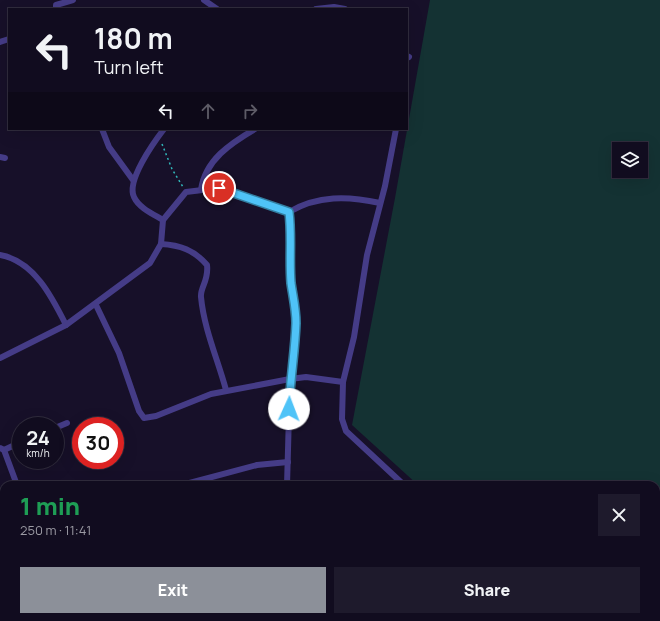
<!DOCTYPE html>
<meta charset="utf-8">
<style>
:root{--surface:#110c1f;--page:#1e1a2c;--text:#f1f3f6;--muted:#9c9ba4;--line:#302c3d;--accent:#8c9099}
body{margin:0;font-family:Manrope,sans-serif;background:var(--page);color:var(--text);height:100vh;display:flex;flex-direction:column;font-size:15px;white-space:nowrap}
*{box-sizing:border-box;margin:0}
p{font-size:13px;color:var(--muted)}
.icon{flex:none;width:22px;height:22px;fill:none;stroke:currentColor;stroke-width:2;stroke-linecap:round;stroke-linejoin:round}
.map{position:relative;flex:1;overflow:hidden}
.side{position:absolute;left:0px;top:481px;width:660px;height:140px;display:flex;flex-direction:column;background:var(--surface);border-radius:12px 12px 0 0;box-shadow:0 4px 16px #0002,0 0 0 1px var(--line)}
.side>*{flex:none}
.top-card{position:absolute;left:8px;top:8px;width:400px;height:122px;border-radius:0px;box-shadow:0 4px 16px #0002,0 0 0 1px var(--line);background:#110c1f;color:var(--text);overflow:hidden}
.buttons{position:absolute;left:612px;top:142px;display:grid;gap:8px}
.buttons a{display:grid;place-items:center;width:36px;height:36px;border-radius:0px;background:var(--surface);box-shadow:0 4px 16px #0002,0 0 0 1px var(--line);font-size:20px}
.speed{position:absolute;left:12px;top:417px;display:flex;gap:8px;font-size:20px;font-weight:700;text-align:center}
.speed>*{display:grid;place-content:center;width:52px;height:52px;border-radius:50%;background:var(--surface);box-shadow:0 4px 16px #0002,0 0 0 1px var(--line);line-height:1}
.speed small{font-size:10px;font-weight:400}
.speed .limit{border:6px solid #d22;background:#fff;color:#111}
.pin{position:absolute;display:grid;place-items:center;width:34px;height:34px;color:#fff;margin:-17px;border:2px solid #fff;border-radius:50%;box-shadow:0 1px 4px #0007}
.me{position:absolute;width:44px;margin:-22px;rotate:2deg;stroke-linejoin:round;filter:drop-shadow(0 0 3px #0008)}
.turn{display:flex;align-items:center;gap:14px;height:84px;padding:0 20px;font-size:18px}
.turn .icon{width:52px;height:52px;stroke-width:2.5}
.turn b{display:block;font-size:28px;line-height:34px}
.lanes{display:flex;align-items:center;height:38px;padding:0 20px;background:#0003;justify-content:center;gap:20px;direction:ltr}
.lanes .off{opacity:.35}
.round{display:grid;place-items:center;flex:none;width:42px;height:42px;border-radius:0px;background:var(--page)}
.summary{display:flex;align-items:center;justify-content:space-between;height:68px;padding:0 20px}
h1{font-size:24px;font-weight:800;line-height:30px;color:#1e9e55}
.button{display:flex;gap:8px;margin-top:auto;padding:8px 20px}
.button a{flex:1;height:46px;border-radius:0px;background:var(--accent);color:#fff;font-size:16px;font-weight:800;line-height:46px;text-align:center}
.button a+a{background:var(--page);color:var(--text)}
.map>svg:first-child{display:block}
.green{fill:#143233;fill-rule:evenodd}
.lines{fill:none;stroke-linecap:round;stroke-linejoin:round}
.path{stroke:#31b8ba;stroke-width:1.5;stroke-dasharray:2 3;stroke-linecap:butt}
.street{stroke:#453c87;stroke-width:6}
.secondary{stroke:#7f71fe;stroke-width:8}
.route-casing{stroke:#337fa1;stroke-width:10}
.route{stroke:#4fc3f7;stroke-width:7}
</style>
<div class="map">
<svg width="660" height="621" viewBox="0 0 660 621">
<rect width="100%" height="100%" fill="#171029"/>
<path class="green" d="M 430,0 L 660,0 L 660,621 L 566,621 L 562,617 L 656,617 L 656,485 L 418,485 L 352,425 L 395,198 ZM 619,149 L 641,149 L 641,171 L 619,171 Z"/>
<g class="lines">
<polyline class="path" points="162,144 172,169 183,187"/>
<g class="street">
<polyline points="204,0 217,9"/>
<polyline points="56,9 56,5 73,0"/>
<polyline points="316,9 334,7 345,9"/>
<polyline points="0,42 9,39"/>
<polyline points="407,56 409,57"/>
<polyline points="102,129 109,147 133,180"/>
<polyline points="396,129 385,186 367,255 354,337 343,382 342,419 346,431 404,485"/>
<polyline points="0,157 5,158"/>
<path d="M 201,190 C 205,160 231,143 255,129"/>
<path d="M 163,220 C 153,214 139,208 134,197 C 126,181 154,142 164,129"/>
<path d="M 161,244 C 180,245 194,250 207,265 C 209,281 200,287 201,297 C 204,329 218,360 226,390"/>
<path d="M 0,255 C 34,261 52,297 66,325"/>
<polyline points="96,305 119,353 139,411 144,418 156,416 211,394 290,379 306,377 343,382"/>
<path d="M 0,358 L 66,325 L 150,263 L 161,244 L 163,220 L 186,192 L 219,188 L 289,212 C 318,195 348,196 380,203"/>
<polyline points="55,428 67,423"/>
<polyline points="0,448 4,450 17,485"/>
<polyline points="4,450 21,442"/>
<polyline points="182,485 257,465 288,462"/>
<polyline points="287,485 290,379 296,322 295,302 291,283 292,238 289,212"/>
<polyline points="70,617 72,621"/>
<polyline points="195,617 198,621"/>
<polyline points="352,617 352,621"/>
<polyline points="424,617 429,621"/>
<polyline points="544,617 549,621"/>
<polyline points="269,621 269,617"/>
<polyline points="504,621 509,617"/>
</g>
<g class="secondary">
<polyline points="0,594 4,603"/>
<polyline points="10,617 12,621"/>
</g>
</g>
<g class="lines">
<g class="route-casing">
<path id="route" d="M 219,188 L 289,212 C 292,236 289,259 291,283 C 293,297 296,309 296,323 C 295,352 290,380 289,409"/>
</g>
<use href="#route" class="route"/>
</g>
</svg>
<div class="buttons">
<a><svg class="icon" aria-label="layers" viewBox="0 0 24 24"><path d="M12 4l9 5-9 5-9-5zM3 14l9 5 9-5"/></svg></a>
</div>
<div class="speed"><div>24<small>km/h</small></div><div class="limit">30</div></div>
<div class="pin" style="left:219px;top:188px;background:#d93025"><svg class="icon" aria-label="arrive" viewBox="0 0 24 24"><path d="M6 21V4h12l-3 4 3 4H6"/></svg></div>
<svg class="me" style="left:289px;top:409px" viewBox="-20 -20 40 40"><circle r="19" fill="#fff"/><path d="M0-13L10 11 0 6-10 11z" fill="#4fc3f7"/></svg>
<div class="top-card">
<div class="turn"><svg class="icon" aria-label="left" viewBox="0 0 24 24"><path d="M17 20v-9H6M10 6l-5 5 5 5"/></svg><div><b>180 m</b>Turn left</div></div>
<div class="lanes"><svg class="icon" aria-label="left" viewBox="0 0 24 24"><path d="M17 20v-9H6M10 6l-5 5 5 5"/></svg><svg class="icon off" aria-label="ahead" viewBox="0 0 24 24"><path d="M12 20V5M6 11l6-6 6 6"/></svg><svg class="icon off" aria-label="right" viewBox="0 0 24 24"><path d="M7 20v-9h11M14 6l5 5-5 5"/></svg></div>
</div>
<section class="side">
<div class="summary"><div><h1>1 min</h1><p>250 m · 11:41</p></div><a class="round"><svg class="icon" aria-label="close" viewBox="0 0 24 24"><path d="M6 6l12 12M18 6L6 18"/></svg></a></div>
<div class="button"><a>Exit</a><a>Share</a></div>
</section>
</div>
